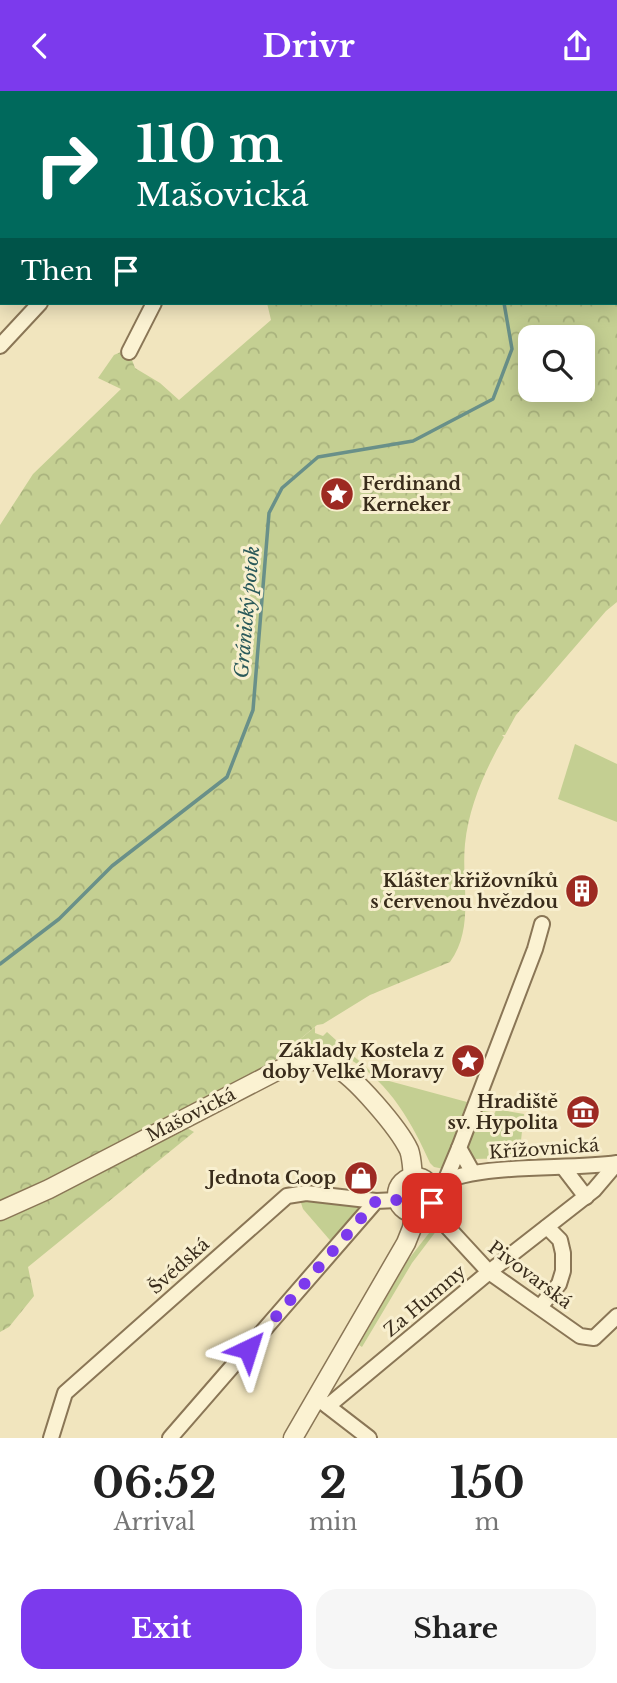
<!DOCTYPE html>
<meta charset="utf-8">
<style>
:root{--surface:#fff;--page:#f6f6f6;--text:#222;--muted:#767676;--accent:#7c3aed}
body{margin:0;font-family:"Libre Baskerville",serif;background:var(--page);color:var(--text);height:100vh;display:flex;flex-direction:column;font-size:26px;white-space:nowrap}
*{box-sizing:border-box;margin:0}
p{font-size:23px;color:var(--muted)}
.icon{flex:none;width:38px;height:38px;fill:none;stroke:currentColor;stroke-width:2;stroke-linecap:round;stroke-linejoin:round}
.map{position:relative;height:1347px;overflow:hidden}
.side{display:flex;flex-direction:column;background:var(--surface);flex:1}
.side>*{flex:none}
.guide{position:absolute;left:0px;top:0px;width:618px;height:214px;box-shadow:0 4px 18px #0003;background:#00695c;color:#fff;overflow:hidden}
.controls{position:absolute;left:518px;top:234px;display:grid;gap:14px}
.controls a{display:grid;place-items:center;width:77px;height:77px;border-radius:14px;background:var(--surface);box-shadow:0 4px 18px #0003;font-size:35px}
.pin{position:absolute;display:grid;place-items:center;width:60px;height:60px;color:#fff;margin:-30px;border-radius:14px;box-shadow:0 4px 10px #0006}
.me{position:absolute;width:77px;margin:-38px;rotate:41deg;stroke-linejoin:round;filter:drop-shadow(0 0 5px #0008)}
.turn{display:flex;align-items:center;gap:24px;height:147px;padding:0 21px;font-size:32px}
.turn .icon{width:91px;height:91px;stroke-width:2.5}
.turn b{display:block;font-size:49px;line-height:60px}
.then{display:flex;align-items:center;height:66px;padding:0 21px;background:#0003;gap:14px;font-size:26px}
.eta{display:flex;justify-content:space-evenly;align-items:center;height:119px;text-align:center}
.eta b{font-size:42px;font-weight:800;line-height:49px}
.button{display:flex;gap:14px;margin-top:auto;padding:14px 21px}
.button a{flex:1;height:80px;border-radius:21px;background:var(--accent);color:#fff;font-size:28px;font-weight:800;line-height:80px;text-align:center}
.button a+a{background:var(--page);color:var(--text)}
header{display:flex;justify-content:space-between;align-items:center;height:91px;padding:0 21px;background:var(--accent);color:#fff;font-size:32px;font-weight:800}
.map>svg:first-child{display:block}
.grass{fill:#c4cf92}
.forest{fill:url(#forest-crowns);fill-rule:evenodd}
.lines{fill:none;stroke-linecap:round;stroke-linejoin:round}
.stream{stroke:#699089;stroke-width:3.5}
.minor-casing{stroke:#8a7656;stroke-width:18}
.tertiary-casing{stroke:#8a7656;stroke-width:21}
.minor{stroke:#fbf2d2;stroke-width:14}
.tertiary{stroke:#fbf2d2;stroke-width:18}
.route{stroke:#7c3aed;stroke-width:12;stroke-dasharray:0 21.6}
.labels{text-anchor:middle;dominant-baseline:central;stroke-width:6;stroke-linejoin:round;paint-order:stroke}
.poi-label{font-size:18px;font-weight:bold;fill:#392c1b;stroke:#f8efcf;text-anchor:end}
.street-label{font-size:18px;fill:#392c1b;stroke:#f8efcf}
.water-label{font-size:19px;font-style:italic;fill:#2a595a;stroke:#f8efcf}
</style>
<header><svg class="icon" aria-label="back" viewBox="0 0 24 24"><path d="M15 5l-7 7 7 7"/></svg>Drivr<svg class="icon" aria-label="share" viewBox="0 0 24 24"><path d="M12 15V3M7 8l5-5 5 5M5 13v7h14v-7"/></svg></header>
<div class="map">
<svg width="617" height="1347" viewBox="0 0 617 1347">
<defs>
<pattern id="forest-crowns" width="20" height="18" patternUnits="userSpaceOnUse" patternTransform="scale(1.75)"><rect width="20" height="18" fill="#c4cf92"/><path d="M2 6a3 3 0 1 1 6 0M12 15a3 3 0 1 1 6 0" fill="none" stroke="#a9b27d"/></pattern>
</defs>
<rect width="100%" height="100%" fill="#f1e5be"/>
<g class="grass">
<polygon points="575,653 617,673 617,731 558,708"/>
<path d="M 315,936 L 315,942 L 323,945 L 327,941 L 378,987 L 467,1011 L 444,1078 L 434,1076 L 430,1072 C 412,1032 390,992 351,969 C 340,962 328,957 316,952 L 276,968 Z"/>
<polygon points="496,1018 524,1023 519,1067 470,1068 466,1052 479,1019 495,1022"/>
<polygon points="300,1109 355,1114 361,1122 335,1155 303,1118"/>
<polygon points="433,1137 437,1139 412,1172 362,1256 359,1254 408,1169"/>
</g>
<g class="forest">
<path d="M 353,0 L 617,0 L 617,511 L 606,520 L 516,624 L 505,644 L 502,644 L 504,646 C 485,679 469,715 465,753 C 461,792 475,837 450,871 L 370,904 L 323,933 L 317,934 L 275,969 L 194,1015 L 0,1111 L 0,434 L 33,383 L 121,298 L 98,287 L 114,264 L 123,260 L 132,269 L 135,277 L 160,292 L 179,309 L 271,229 L 267,212 L 616,212 L 616,2 L 353,2 ZM 530,247 L 583,247 L 583,299 L 530,299 Z"/>
<polygon points="187,1037 194,1041 28,1176 34,1205 9,1236 0,1241 0,1129 53,1106"/>
</g>
<g class="lines">
<g class="stream">
<polyline points="596,2 598,0"/>
<polyline points="0,873 59,828 112,775 227,686 253,619 269,422 282,397 318,366 413,350 493,308 512,258 504,212"/>
</g>
<g class="minor-casing">
<g id="minor">
<polyline points="122,0 122,2"/>
<polyline points="252,0 254,2"/>
<polyline points="320,0 325,2"/>
<polyline points="11,2 12,0"/>
<polyline points="295,2 297,0"/>
<polyline points="0,14 2,12"/>
<polyline points="0,255 40,212"/>
<polyline points="129,261 154,212"/>
<polyline points="563,1076 586,1106"/>
<polyline points="473,1082 459,1057 535,858 542,833"/>
<polyline points="446,1088 459,1057"/>
<path d="M 432,1096 C 477,1070 564,1080 617,1072"/>
<polyline points="429,1116 489,1181 580,1245 594,1247 617,1225"/>
<polyline points="540,1216 559,1193 563,1180 563,1162 560,1149 547,1136"/>
<polyline points="321,1310 369,1347"/>
<polyline points="328,1315 489,1181 594,1099 616,1073"/>
<polyline points="51,1347 65,1302 287,1105 306,1102 376,1110"/>
<polyline points="170,1347 376,1110 397,1109"/>
</g>
</g>
<g class="tertiary-casing">
<g id="tertiary">
<circle cx="415" cy="1104" r="18"/>
<path d="M 0,1120 L 49,1098 L 296,970 C 309,969 321,969 333,975 C 354,984 399,1038 409,1059 C 412,1067 412,1077 413,1086"/>
<polyline points="293,1347 406,1152 412,1137 414,1122"/>
</g>
</g>
<use href="#minor" class="minor"/>
<use href="#tertiary" class="tertiary"/>
</g>
<g class="lines">
<path class="route" d="M 248,1258 L 376,1110 L 397,1109 C 405,1125 422,1126 432,1112"/>
</g>
<defs>
<g id="sight-disc" transform="scale(1.75)"><circle r="9.5" fill="#9d2a22" stroke="#f8efcf"/><path d="M0-6L1.8-2.2L6-1.7L2.9 1.2L3.7 5.4L0 3.3L-3.7 5.4L-2.9 1.2L-6-1.7L-1.8-2.2Z" fill="#fff"/></g>
<g id="building-disc" transform="scale(1.75)"><circle r="9.5" fill="#9d2a22" stroke="#f8efcf"/><path d="M-4-6H4V6H1V3H-1V6H-4ZM-2.5-4.3h1.7v1.8h-1.7ZM.8-4.3h1.7v1.8H.8ZM-2.5-1h1.7V.8h-1.7ZM.8-1h1.7V.8H.8Z" fill="#fff"/></g>
<g id="museum-disc" transform="scale(1.75)"><circle r="9.5" fill="#9d2a22" stroke="#f8efcf"/><path d="M0-6L6-3V-2H-6V-3ZM-5-1h2V3h-2ZM-1-1h2V3h-2ZM3-1h2V3H3ZM-6 4H6V6H-6Z" fill="#fff"/></g>
<g id="shop-disc" transform="scale(1.75)"><circle r="9.5" fill="#9d2a22" stroke="#f8efcf"/><path d="M-5-2.5h2.3a2.7 3.5 0 0 1 5.4 0H5L5.5 6h-11ZM-1.5-2.5h3a1.5 2.3 0 0 0-3 0Z" fill="#fff"/></g>
</defs>
<g fill-rule="evenodd">
<use href="#sight-disc" x="337" y="403"/>
<use href="#building-disc" x="582" y="800"/>
<use href="#sight-disc" x="468" y="970"/>
<use href="#museum-disc" x="583" y="1021"/>
<use href="#shop-disc" x="361" y="1087"/>
</g>
<g class="labels">
<g class="poi-label">
<text x="362" y="393" text-anchor="start">Ferdinand<tspan x="362" dy="21">Kerneker</tspan></text>
<text x="558" y="790">Klášter křižovníků<tspan x="558" dy="21">s červenou hvězdou</tspan></text>
<text x="444" y="960">Základy Kostela z<tspan x="444" dy="21">doby Velké Moravy</tspan></text>
<text x="558" y="1011">Hradiště<tspan x="558" dy="21">sv. Hypolita</tspan></text>
<text x="336" y="1087">Jednota Coop</text>
</g>
<g class="street-label">
<text transform="translate(191 1024) rotate(-27)">Mašovická</text>
<text transform="translate(544 1058) rotate(-4)">Křížovnická</text>
<text transform="translate(179 1175) rotate(-42)">Švédská</text>
<text transform="translate(530 1184) rotate(37)">Pivovarská</text>
<text transform="translate(425 1210) rotate(-40)">Za Humny</text>
</g>
<g class="water-label">
<text transform="translate(247 521) rotate(-85)">Gránický potok</text>
</g>
</g>
</svg>
<div class="controls">
<a><svg class="icon" aria-label="search" viewBox="0 0 24 24"><circle cx="10" cy="10" r="6"/><path d="M15 15l6 6"/></svg></a>
</div>
<div class="pin" style="left:432px;top:1112px;background:#d93025"><svg class="icon" aria-label="arrive" viewBox="0 0 24 24"><path d="M6 21V4h12l-3 4 3 4H6"/></svg></div>
<svg class="me" style="left:248px;top:1258px" viewBox="-20 -20 40 40"><path d="M0-17L14 15 0 8-14 15z" fill="#7c3aed" stroke="#fff" stroke-width="4"/></svg>
<div class="guide">
<div class="turn"><svg class="icon" aria-label="right" viewBox="0 0 24 24"><path d="M7 20v-9h11M14 6l5 5-5 5"/></svg><div><b>110 m</b>Mašovická</div></div>
<div class="then">Then<svg class="icon" aria-label="arrive" viewBox="0 0 24 24"><path d="M6 21V4h12l-3 4 3 4H6"/></svg></div>
</div>
</div>
<section class="side">
<div class="eta">
<div><b>06:52</b><p>Arrival</p></div>
<div><b>2</b><p>min</p></div>
<div><b>150</b><p>m</p></div>
</div>
<div class="button"><a>Exit</a><a>Share</a></div>
</section>
